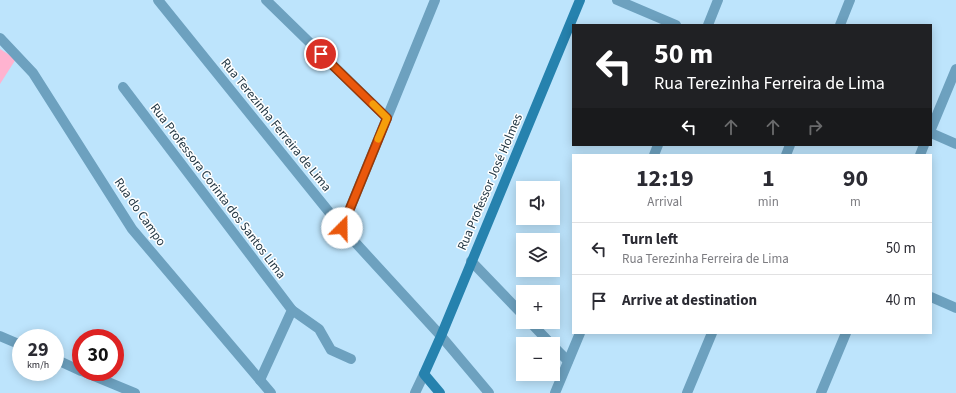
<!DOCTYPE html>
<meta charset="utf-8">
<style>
:root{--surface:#fff;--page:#f2f2f3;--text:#2b2b33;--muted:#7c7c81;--line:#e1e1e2}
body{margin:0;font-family:"Source Sans 3",sans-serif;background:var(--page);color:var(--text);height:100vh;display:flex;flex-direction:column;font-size:15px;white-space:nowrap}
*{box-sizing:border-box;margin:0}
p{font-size:13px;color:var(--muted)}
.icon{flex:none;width:22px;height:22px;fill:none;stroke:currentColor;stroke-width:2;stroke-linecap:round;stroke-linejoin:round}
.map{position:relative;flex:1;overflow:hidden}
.drawer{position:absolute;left:572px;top:154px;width:360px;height:180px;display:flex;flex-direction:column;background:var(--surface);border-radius:0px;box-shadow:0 2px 10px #0003}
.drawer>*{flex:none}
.top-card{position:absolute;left:572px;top:24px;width:360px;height:122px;border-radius:0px;box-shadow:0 2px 10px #0003;background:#202124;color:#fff;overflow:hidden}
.tools{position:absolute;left:516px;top:181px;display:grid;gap:8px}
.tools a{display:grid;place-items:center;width:44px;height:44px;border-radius:0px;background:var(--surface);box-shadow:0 2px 10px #0003;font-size:20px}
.speed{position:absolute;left:12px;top:329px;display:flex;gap:8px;font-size:20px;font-weight:700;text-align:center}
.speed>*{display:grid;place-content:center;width:52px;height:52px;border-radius:50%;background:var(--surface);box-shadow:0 2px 10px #0003;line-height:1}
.speed small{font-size:10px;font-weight:400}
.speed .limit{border:6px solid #d22;background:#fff;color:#111}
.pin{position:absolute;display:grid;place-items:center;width:34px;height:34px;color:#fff;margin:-17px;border:2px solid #fff;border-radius:50%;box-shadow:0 1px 4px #0007}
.me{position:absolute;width:44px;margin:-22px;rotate:22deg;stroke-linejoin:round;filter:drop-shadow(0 0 3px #0008)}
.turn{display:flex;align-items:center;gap:14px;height:84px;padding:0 16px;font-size:18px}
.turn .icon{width:52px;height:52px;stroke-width:2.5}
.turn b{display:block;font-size:28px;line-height:34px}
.lanes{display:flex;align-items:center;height:38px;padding:0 16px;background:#0003;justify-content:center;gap:20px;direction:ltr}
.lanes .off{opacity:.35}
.eta{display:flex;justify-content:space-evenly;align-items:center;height:68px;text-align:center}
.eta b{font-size:24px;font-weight:700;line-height:28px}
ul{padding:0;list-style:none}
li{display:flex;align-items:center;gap:12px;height:52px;padding:0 16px;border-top:1px solid var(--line)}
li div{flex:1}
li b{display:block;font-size:15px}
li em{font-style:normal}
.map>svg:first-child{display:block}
.green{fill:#ffb3d0}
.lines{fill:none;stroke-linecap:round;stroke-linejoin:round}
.minor{stroke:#6da1bf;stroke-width:10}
.tertiary{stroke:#6da1bf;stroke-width:10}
.secondary{stroke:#2682ae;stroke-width:10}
.route-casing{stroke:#983908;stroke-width:10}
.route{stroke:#ea580c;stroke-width:7}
.slow{stroke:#f59e0b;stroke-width:7}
.labels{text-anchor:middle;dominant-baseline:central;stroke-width:3;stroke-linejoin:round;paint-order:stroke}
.street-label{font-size:13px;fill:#253945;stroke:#fff}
</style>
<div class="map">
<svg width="956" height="393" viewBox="0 0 956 393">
<rect width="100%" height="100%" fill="#bde4fc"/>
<polygon class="green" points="0,49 16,59 0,84"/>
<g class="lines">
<g class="minor">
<polyline points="158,0 342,228 441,336 489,393"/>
<polyline points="266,0 387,118"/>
<polyline points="617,0 676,25"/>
<polyline points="708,25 718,0"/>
<polyline points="840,25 850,0"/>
<polyline points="0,38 33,73 132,229 271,393"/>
<polyline points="123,87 292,310 260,380"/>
<polyline points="931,129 956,69"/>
<polyline points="931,133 956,144"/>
<polyline points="654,155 658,145"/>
<polyline points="786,155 790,145"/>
<polyline points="920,155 924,145"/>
<polyline points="342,228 435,0"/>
<polyline points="471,261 523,315"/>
<polyline points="931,297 956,308"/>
<polyline points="292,310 319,329 331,350 351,359"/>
<polyline points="530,322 551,344"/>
<polyline points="0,336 21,345"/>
<polyline points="553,346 568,361"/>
<polyline points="55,359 81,371"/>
<polyline points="84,372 135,393"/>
<polyline points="555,393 580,333"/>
<polyline points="687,393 712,333"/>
<polyline points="821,393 846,333"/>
</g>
<polyline class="tertiary" points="415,393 424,374"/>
<polyline class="secondary" points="440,393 424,374 441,336 580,0"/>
</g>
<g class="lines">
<g class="route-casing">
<polyline id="route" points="321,54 387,118 342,228"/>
</g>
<use href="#route" class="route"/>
<polyline class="slow" points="373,104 387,118 378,139"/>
</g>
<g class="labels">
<g class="street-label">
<text transform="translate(276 125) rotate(51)">Rua Terezinha Ferreira de Lima</text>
<text transform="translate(490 182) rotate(-67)">Rua Professor José Holmes</text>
<text transform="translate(218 191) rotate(53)">Rua Professora Corinta dos Santos Lima</text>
<text transform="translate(140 212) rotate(55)">Rua do Campo</text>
</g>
</g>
</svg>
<div class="tools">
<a><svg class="icon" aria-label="sound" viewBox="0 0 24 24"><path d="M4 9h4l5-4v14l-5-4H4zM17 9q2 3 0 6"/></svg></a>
<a><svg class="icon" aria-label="layers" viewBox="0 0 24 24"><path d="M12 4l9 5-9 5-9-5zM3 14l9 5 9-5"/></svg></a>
<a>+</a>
<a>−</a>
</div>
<div class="speed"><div>29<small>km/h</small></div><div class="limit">30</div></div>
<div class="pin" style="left:321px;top:54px;background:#d93025"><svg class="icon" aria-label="arrive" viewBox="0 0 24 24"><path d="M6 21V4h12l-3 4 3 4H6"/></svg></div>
<svg class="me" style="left:342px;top:228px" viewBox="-20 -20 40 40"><circle r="19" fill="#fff"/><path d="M0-13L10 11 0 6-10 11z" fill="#ea580c"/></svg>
<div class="top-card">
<div class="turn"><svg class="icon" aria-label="left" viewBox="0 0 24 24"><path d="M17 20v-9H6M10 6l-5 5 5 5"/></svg><div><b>50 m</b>Rua Terezinha Ferreira de Lima</div></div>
<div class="lanes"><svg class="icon" aria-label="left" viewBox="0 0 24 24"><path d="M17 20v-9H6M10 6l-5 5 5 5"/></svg><svg class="icon off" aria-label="ahead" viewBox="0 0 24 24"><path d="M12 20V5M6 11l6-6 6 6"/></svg><svg class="icon off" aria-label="ahead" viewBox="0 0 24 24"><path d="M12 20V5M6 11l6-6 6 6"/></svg><svg class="icon off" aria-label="right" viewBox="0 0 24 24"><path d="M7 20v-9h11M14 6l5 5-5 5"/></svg></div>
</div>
<section class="drawer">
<div class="eta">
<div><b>12:19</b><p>Arrival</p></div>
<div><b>1</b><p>min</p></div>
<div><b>90</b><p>m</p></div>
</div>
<ul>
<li><svg class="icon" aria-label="left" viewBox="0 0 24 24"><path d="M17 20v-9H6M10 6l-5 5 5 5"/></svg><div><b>Turn left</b><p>Rua Terezinha Ferreira de Lima</p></div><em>50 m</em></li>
<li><svg class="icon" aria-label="arrive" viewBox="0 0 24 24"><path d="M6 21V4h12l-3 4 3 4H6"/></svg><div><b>Arrive at destination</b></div><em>40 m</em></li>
</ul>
</section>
</div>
